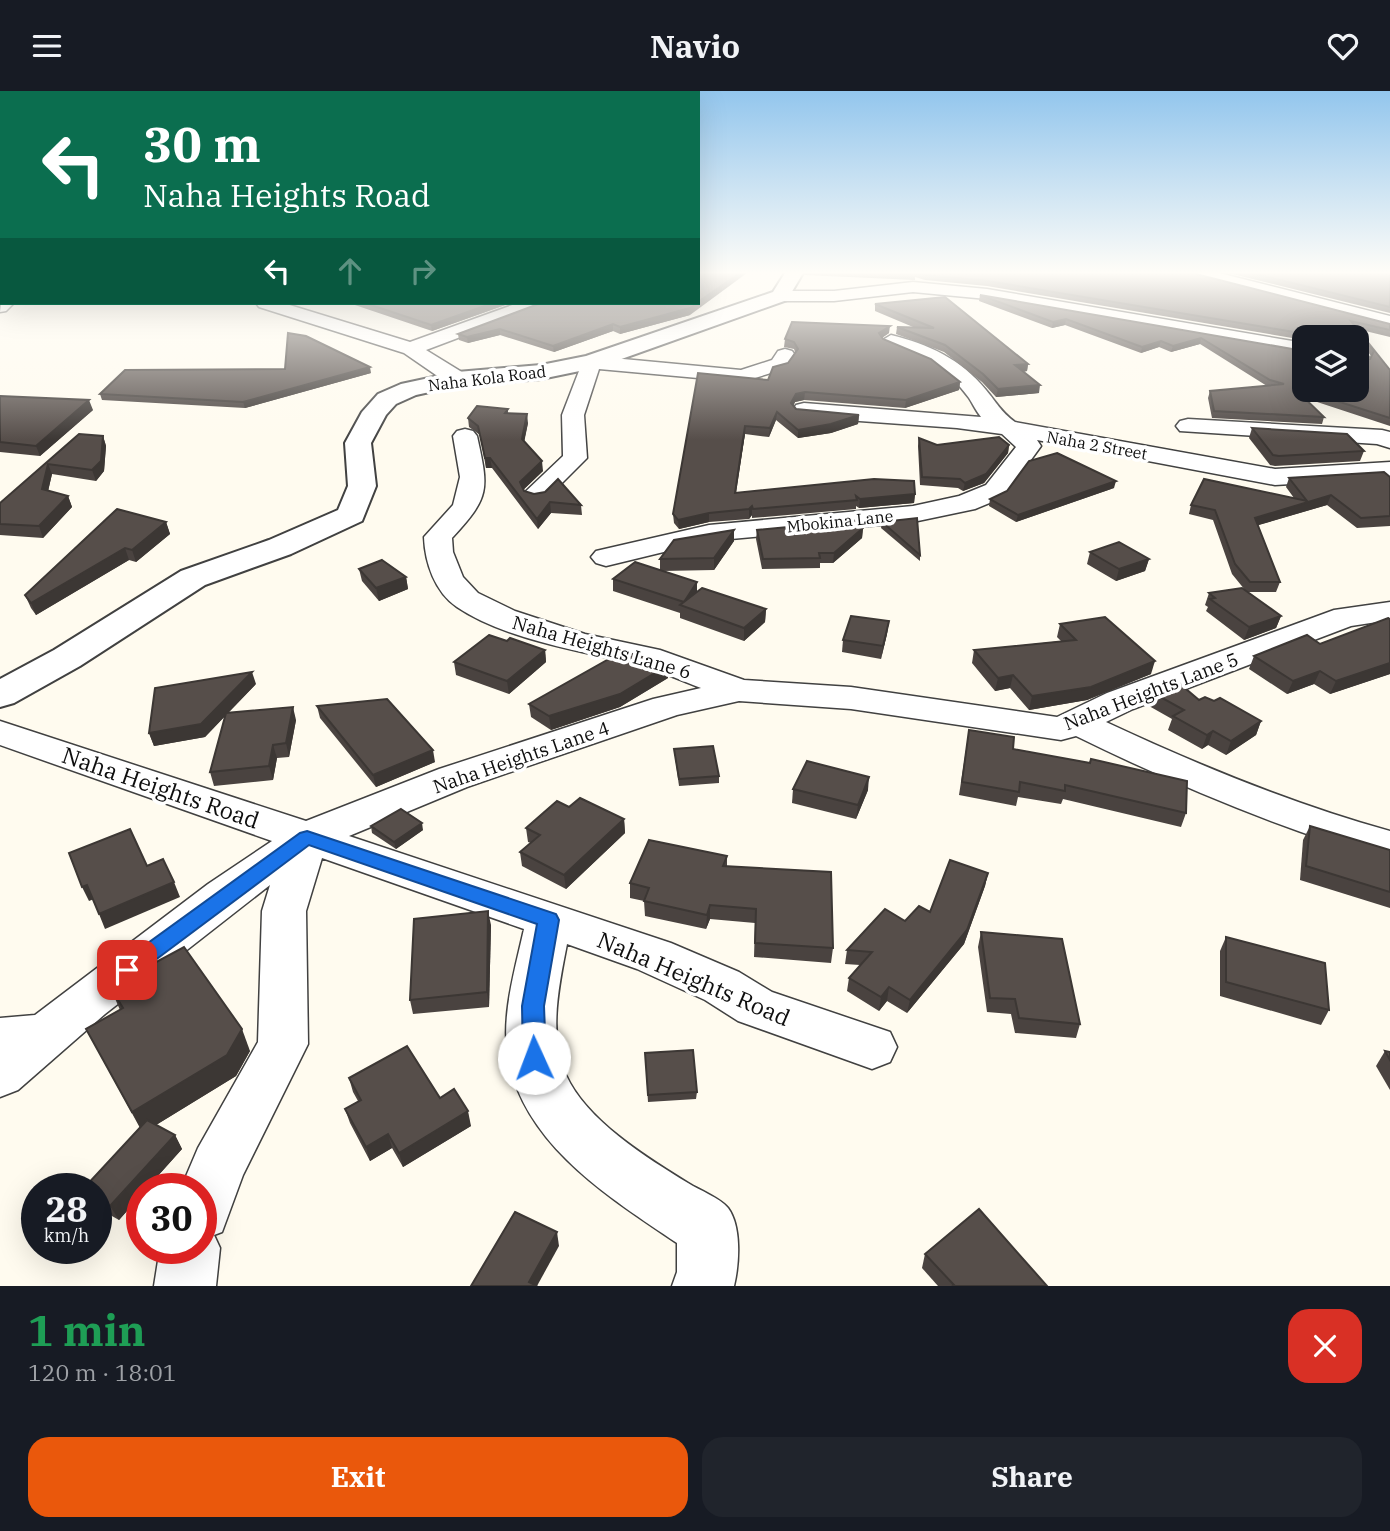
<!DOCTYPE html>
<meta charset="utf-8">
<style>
:root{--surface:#171b24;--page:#20242c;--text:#f1f3f6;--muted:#9ea1a6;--accent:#ea580c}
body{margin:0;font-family:"IBM Plex Serif",serif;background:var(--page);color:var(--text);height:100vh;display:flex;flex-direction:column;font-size:26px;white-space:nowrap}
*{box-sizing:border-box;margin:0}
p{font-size:23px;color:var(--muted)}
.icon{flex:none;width:38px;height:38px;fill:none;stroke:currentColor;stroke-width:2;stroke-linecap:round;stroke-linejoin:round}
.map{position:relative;height:1195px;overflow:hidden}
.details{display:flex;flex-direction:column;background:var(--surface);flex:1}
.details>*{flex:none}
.hud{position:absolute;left:0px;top:0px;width:700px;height:214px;box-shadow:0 7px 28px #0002;background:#0b6e4f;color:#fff;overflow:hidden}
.controls{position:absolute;left:1292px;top:234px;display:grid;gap:14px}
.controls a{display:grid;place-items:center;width:77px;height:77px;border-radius:14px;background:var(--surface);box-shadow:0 7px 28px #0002;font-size:35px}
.speed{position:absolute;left:21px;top:1082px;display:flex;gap:14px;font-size:35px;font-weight:700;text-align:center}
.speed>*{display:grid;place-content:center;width:91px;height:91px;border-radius:50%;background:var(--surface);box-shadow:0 7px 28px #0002;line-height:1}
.speed small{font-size:18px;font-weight:400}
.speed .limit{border:10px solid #d22;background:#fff;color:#111}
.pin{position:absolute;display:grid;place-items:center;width:60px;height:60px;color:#fff;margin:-30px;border-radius:14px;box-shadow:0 4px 10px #0006}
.me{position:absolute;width:77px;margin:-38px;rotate:358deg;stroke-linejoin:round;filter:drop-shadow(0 0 5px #0008)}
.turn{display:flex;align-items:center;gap:24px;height:147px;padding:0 28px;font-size:32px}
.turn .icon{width:91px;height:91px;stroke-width:2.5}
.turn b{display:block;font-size:49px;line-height:60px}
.lanes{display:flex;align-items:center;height:66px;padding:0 28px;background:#0003;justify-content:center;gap:35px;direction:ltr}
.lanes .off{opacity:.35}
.round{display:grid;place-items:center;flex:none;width:74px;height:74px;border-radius:21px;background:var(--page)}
.headline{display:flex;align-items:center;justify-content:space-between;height:119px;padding:0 28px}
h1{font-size:42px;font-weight:700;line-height:52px;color:#1e9e55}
.action{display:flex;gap:14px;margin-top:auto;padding:14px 28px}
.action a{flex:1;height:80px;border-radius:21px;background:var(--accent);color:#fff;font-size:28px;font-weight:700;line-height:80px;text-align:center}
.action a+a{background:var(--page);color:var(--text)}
header{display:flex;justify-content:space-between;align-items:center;height:91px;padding:0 28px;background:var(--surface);font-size:32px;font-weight:700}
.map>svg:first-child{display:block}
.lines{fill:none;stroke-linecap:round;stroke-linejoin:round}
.minor-casing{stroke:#414141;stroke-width:3}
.tertiary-casing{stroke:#414141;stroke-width:4}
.minor{fill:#fff;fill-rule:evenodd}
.tertiary{fill:#fff;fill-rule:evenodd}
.wall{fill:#4a4340;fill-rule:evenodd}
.shaded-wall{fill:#3c3734}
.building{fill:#564e4a;stroke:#3c3734;stroke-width:2;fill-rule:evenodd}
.route{fill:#1a73e8;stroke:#114b97;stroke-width:2}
.labels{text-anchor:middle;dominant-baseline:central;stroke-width:7;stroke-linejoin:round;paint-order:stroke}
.far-street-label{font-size:16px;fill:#0e0e0e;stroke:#fff}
.street-label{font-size:19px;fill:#0e0e0e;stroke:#fff}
.near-street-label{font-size:23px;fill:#0e0e0e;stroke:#fff}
</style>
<header><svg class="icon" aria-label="menu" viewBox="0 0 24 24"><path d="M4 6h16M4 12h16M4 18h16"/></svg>Navio<svg class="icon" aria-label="heart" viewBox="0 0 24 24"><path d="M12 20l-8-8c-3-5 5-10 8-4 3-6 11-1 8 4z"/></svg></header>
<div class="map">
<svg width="1390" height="1195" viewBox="0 0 1390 1195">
<rect width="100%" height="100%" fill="#fffbef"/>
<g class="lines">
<g class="minor-casing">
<g id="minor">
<polygon points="1193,182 1219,182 1390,225 1390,237 1195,186"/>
<polygon points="913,191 987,198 1304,252 1304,264 987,208 913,201 834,210 780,210 771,205 780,200 834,200"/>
<polygon points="2,207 2,212 14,212 6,220 0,221"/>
<polygon points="256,212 283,212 410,251 518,212 543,212 540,216 426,259 465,283 468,288 465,293 449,293 404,262 259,216"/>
<path d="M 891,244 C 928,253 961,268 986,299 C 997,312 1000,320 1015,331 L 1275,378 L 1390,371 L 1390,387 L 1275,394 L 1037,349 L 1041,355 L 1004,406 L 975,418 L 913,431 L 709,450 L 606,475 L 596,472 L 591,466 L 596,460 L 709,434 L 913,415 L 959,405 L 986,394 L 1016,356 L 1002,343 L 957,337 L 804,326 L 796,324 L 793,319 L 796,314 L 804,312 L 981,326 C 976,320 973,313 969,307 C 949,278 917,264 884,254 L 881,250 Z"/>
<polygon points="785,258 792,260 795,264 787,277 742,291 599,278 584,324 587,367 545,409 536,411 527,409 523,403 563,365 562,324 584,267 591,265 741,279 772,269 778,260"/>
<polygon points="1356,261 1367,264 1370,268 1367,272 1356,273"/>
<polygon points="1188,328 1382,339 1390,341 1390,357 1377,353 1180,340 1176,335 1180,330"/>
<path d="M 465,338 L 473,340 L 477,345 C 489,399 490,406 452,447 L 453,461 L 463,486 L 478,502 L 515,520 L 585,543 L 660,559 L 744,589 L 851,596 L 1057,626 L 1107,602 L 1334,519 L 1390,511 L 1390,529 L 1351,535 L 1133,618 L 1106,631 C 1198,674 1292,713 1390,740 L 1390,770 C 1281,738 1178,695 1076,645 L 1061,649 L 851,618 L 739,610 L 677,624 L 467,696 L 349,745 L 671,852 L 739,881 L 772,901 L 890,941 L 897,956 L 890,971 L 872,978 L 738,930 L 705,909 L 637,878 L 567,853 C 559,894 548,944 566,984 C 586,1029 647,1067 688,1092 C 699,1099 720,1107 728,1117 C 742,1136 739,1174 734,1195 L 672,1195 L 677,1181 L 677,1152 C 609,1106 524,1054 508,966 C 501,924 515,879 524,838 L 322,767 L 306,820 L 308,953 L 243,1084 L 222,1141 L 214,1144 L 220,1157 L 216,1195 L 154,1195 L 160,1157 L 201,1157 L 201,1097 L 181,1097 L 198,1057 L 258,951 L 262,820 L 270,794 L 105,923 L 18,999 L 0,1006 L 0,927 L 35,924 L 208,793 L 272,750 L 0,654 L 0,630 L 306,730 L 439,678 L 653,608 L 701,597 C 680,589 658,579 636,573 C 581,560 504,548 457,516 C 435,501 425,472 424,446 L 453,414 L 460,386 L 453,345 L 457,340 Z"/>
</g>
</g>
<g class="tertiary-casing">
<polygon id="tertiary" points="785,182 803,182 787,209 599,276 541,288 457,295 416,304 396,313 386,324 371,352 376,395 362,430 291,463 205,494 80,575 14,612 0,616 0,588 54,559 181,480 269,449 338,419 348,395 345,352 362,321 378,303 401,293 457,281 541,274 586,265 773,201"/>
</g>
<use href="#minor" class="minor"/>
<use href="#tertiary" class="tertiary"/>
</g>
<g class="wall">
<path d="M 804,182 L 1195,182 L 1196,183 L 1390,233 L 1390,246 L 1357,238 L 1390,279 L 1390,335 L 1305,307 L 1324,326 L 1322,333 L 1212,327 L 1208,307 L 1210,300 L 1267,295 L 1200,253 L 1171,261 L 1159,256 L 1141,262 L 1065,234 L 1052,237 L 979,210 L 980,204 L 1304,260 L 1304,299 L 1356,247 L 1304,247 L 1304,249 L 987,195 L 925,189 L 915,186 L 915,189 L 805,184 ZM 1357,259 L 1368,261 L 1371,265 L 1370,268 L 1357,269 Z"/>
<polygon points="1228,182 1390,182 1390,222"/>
<polygon points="349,212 511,212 432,240"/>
<polygon points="540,212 690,224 620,243 613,240 554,261 500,244 468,252 459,249 458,243"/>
<polygon points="875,213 1028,273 1027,280 1023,281 1039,302 996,306 982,291 944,261 896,243 897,236 913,236 875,220"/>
<polygon points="889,242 882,247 883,248 960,291 959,299 905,317 804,309 795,311 793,315 796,318 859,324 858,333 831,342 798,347 776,329 769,346 745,343 736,402 915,403 914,412 859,417 856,415 856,418 752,427 752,424 749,428 709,431 679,438 674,432 673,423 768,289 788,272 795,261 794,258 784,256 785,248"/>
<polygon points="285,278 371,282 245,317 102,309 100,303"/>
<polygon points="0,305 93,319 40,365 0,361"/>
<polygon points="508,318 508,322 528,332 524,350 543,380 523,399 524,400 581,414 582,424 551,422 538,438 492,377 486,377 480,344 469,336 468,327"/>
<polygon points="1252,337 1364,360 1360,370 1275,375 1270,374 1249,347"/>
<polygon points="79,343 103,345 106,355 104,380 96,390 52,383 48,400 68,405 72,416 43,447 0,444 0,412"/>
<polygon points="919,347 937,354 1009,354 1008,362 984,392 963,400 958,397 920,394 918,355"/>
<polygon points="1390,386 1390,435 1357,437 1327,414 1258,434 1280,491 1276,501 1248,501 1281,525 1276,537 1244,549 1206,520 1208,516 1205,514 1209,502 1245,499 1232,483 1213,429 1189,423 1191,414 1294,407 1286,396 1289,387"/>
<polygon points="1114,397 1016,431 989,415 990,408"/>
<polygon points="166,431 170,443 136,471 129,469 36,524 31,517 25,504"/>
<polygon points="882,431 920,464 920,470 881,437"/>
<polygon points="863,437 862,447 833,472 820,472 820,477 762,478 756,448 757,439"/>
<polygon points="734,439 734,450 714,479 662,480 697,501 766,518 765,531 744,550 680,527 680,522 613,500 613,488 660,479 660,468"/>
<polygon points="1090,461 1149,468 1145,480 1116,490 1087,473"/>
<polygon points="359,478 406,486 408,498 379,510 362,490"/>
<polygon points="1390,528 1390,583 1330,603 1314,593 1287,603 1249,578 1254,565 1320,553"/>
<polygon points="889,530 887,543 881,568 842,561 843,549"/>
<polygon points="1060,533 1151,583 1087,609 1029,619 1010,597 995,600 972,572 974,559 1061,550 1057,546"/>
<polygon points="507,550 545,559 546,571 509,603 456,584 454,571"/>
<polygon points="668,587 620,616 551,639 531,626 529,613"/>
<polygon points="256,593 228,622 296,629 289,666 277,667 273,689 214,695 210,681 225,625 205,646 154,655 149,642"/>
<polygon points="1153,602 1199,609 1214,610 1261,630 1256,644 1226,664 1208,654 1202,658 1168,639 1172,628 1149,615"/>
<polygon points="317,615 435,671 376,696 320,627"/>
<polygon points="969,639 1013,658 1186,722 1181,736 1063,708 1061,713 1018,706 1016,715 959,704"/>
<polygon points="674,658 719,685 719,692 679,695"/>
<polygon points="793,698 868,699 856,728 792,712"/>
<polygon points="569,716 624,728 625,742 566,798 522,775 520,761 531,752 528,751 526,737"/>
<polygon points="371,735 423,739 396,758 372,742"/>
<polygon points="1310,735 1390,759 1390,817 1300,789 1303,749"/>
<polygon points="727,765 727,775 833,857 831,872 754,866 755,832 710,828 706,838 645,825 644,810 630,807 630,792"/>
<polygon points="988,782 985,795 964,853 907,922 887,910 879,920 847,900 849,887 860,874 845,873 847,859 905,830 930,821"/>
<polygon points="491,834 489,916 413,923 410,909"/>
<polygon points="981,841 1080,933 1076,947 1015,942 1011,923 987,921 978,856"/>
<polygon points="1226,846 1329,919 1321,934 1220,905 1220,860"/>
<polygon points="110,896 250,960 236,985 156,1034 175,1044 182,1058 147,1097 142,1097 142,1103 119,1129 96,1116 96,1097 140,1037 86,938 120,919"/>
<polygon points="1385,960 1390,961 1390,999 1376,975"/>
<polygon points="645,962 697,1001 696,1008 648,1011"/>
<polygon points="349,987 440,1007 471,1035 403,1076 392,1057 370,1070 350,1032 345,1018 358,1010 353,1001"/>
<polygon points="925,1163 1047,1195 938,1195 922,1177"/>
</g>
<g class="shaded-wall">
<polygon points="740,182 747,182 690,224 620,243 620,236"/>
<polygon points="493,212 511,212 432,240 431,234"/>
<polygon points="1066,228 1065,234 1052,237 1053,231"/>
<polygon points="613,233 613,240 554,261 553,255"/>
<polygon points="890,235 889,242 878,249 879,242"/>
<polygon points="500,238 500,244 468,252 467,246"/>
<polygon points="1201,247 1200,253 1171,261 1173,255"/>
<polygon points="1161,250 1159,256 1141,262 1142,256"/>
<polygon points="1028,273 1027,280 1013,282 1015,274"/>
<polygon points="370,276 371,282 245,317 243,311"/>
<polygon points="960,291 959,299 905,317 906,309"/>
<polygon points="1040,294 1039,302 996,306 998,298"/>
<polygon points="805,301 804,309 795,311 791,320 791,312 796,303"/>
<polygon points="89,309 93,319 40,365 36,355"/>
<polygon points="777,321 776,329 769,346 770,337"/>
<polygon points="527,323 528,332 523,357 522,348"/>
<polygon points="859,324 858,333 831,342 798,347 798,339"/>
<polygon points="745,335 745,343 734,411 735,402"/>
<polygon points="103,345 106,355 104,380 96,390 92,379"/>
<polygon points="1009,354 1008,362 984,392 963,400 965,392"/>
<polygon points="485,367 490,367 492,377 486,377"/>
<polygon points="542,370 543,380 521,401 520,391"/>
<polygon points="48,373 52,383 46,409 42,398"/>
<polygon points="1116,390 1114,397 1016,431 1018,424"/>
<polygon points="915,403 914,412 859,417 860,408"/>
<polygon points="1331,404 1327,414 1252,436 1255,427"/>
<polygon points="68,405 72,416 43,447 39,435"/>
<polygon points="550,411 551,422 538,438 537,428"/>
<polygon points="752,415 752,424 749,428 749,418"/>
<polygon points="709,422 709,431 679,438 678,429"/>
<polygon points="166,431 170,443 136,471 132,459"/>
<polygon points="863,437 862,447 833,472 834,462"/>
<polygon points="734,439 734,450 714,479 714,467"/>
<polygon points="125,457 129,469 36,524 31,512"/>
<polygon points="1149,468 1145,480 1116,490 1119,478"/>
<polygon points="406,486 408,498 379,510 376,497"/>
<polygon points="697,491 697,503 688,517 684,511"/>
<polygon points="766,518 765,531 744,550 744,537"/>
<polygon points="1281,525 1276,537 1244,549 1249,536"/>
<polygon points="889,530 887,543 881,568 883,555"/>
<polygon points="545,559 546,571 509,603 507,590"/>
<polygon points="1155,570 1151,583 1087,609 1029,619 1032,605"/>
<polygon points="1390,572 1390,583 1330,603 1336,590"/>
<polygon points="668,574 668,587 620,616 551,639 549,625"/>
<polygon points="1320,580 1314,593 1287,603 1293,590"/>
<polygon points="252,581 256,593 205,646 154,655 149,642"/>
<polygon points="1013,584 1010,597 995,600 998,587"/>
<polygon points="293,616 296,629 289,666 286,652"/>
<polygon points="1261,630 1256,644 1226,664 1231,650"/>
<polygon points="1213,640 1208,654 1202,658 1207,644"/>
<polygon points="273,654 277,667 273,689 269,675"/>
<polygon points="433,659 435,671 376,696 373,684"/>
<polygon points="869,686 868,699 856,728 858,714"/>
<polygon points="624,728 625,742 566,798 564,784"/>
<polygon points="422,732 423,739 396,758 394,751"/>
<polygon points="988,782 985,795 964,853 907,922 910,909"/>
<polygon points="174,791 180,806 105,838 99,823"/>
<polygon points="87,794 94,808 89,810 82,796"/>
<polygon points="710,814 710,828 706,838 707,824"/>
<polygon points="488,820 491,834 489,916 487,901"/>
<polygon points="889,896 887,910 879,920 881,906"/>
<polygon points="242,938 250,960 236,985 143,1042 132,1021"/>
<polygon points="468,1020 471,1035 403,1076 399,1062"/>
<polygon points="388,1043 392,1057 370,1070 366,1056"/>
<polygon points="175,1044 182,1058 147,1097 142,1097 142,1103 119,1129 110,1115"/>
<polygon points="557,1141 559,1155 537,1195 529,1191"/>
</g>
<g class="building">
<polygon points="698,182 740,182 698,211"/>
<polygon points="883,182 914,182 915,183"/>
<path d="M 919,182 L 1195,182 L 1196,183 L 1390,233 L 1390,239 L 1351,230 L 1390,279 L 1390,327 L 1293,296 L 1324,326 L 1214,320 L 1210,300 L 1284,293 L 1270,289 L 1201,247 L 1173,255 L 1161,250 L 1142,256 L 1066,228 L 1053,231 L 980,204 L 1304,260 L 1304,299 L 1356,299 L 1356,247 L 1307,247 L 1306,243 L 988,190 L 925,184 ZM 1357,253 L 1370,255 L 1374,260 L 1370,268 L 1357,269 Z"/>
<polygon points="1252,182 1390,182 1390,216"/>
<polygon points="945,206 1028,273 1015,274 1040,294 998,298 983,283 945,254 897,236 934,237 875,213"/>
<polygon points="365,212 493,212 431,234"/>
<polygon points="541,212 698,212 690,217 620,236 613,233 553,255 500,238 467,246 458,243"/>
<polygon points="792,231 890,235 879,242 883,248 931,268 960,291 906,309 805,301 796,303 791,312 796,318 859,324 831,333 798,339 777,321 770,337 745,335 735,402 874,388 914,390 915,403 860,408 856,405 857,409 753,418 752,415 749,418 709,422 678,429 673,423 698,282 768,289 773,276 788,272 798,258 794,251 785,248"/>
<polygon points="288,242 306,245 370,276 243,311 100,303 125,279 285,278"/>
<polygon points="0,305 89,309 36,355 0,351"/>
<polygon points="477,315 508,318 505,322 527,323 522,348 542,370 520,391 524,400 534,403 545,401 558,388 581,414 550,411 537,428 490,367 485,367 478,335 468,327"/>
<polygon points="1252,337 1347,343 1364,360 1279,365 1273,364"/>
<polygon points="79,343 103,345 101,370 92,379 48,373 42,398 68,405 39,435 0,433 0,412"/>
<polygon points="999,346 1009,354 986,383 965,392 960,388 922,386 919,347 937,354"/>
<polygon points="1057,362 1116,390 1018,424 990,408 1007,400 1029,370"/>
<polygon points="1384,381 1390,386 1390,425 1361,427 1331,404 1255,427 1280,491 1250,491 1235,473 1215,419 1191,414 1204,388 1307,410 1289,387"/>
<polygon points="117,418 166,431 132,459 125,457 31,512 25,504"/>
<polygon points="917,427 920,464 882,431"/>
<polygon points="861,429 863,437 834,462 819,462 820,467 763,468 757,439"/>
<polygon points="734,439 714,467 660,468 674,449"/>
<polygon points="1119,451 1149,468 1119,478 1090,461"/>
<polygon points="382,469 406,486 376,497 359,478"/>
<polygon points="635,471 697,491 684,511 613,488"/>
<polygon points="702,497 766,518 744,537 680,514"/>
<polygon points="1242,497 1281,525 1249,536 1210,508 1215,507 1209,502"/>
<polygon points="851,525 889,530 883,555 843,549"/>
<polygon points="1105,526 1155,570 1091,596 1032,605 1013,584 998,587 974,559 1076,549 1060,533"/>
<polygon points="1388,527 1390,528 1390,572 1336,590 1320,580 1293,590 1254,565 1307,544 1320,553"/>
<polygon points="489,544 507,550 510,547 545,559 507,590 454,571"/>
<polygon points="623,560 668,574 620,603 549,625 529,613"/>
<polygon points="252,581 201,633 149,642 155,597"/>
<polygon points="1179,592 1199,609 1205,606 1214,610 1220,607 1261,630 1231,650 1213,640 1207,644 1173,625 1184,619 1153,602"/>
<polygon points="387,608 433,659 373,684 317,615"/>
<polygon points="293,616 286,652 273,654 269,675 210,681 226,622"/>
<polygon points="969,639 1014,646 1013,658 1090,672 1091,668 1187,690 1186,722 1065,694 1065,700 1020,691 1019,701 962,691"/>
<polygon points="713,655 719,685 679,688 674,658"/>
<polygon points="807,670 869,686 858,714 793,698"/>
<polygon points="580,707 624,728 564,784 520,761 540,744 526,737 557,710 569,716"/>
<polygon points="401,718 422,732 394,751 371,735"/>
<polygon points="1310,735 1390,759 1390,801 1306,775"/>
<polygon points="130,738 147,775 163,768 174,791 99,823 87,794 82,796 69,762"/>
<polygon points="649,749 727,765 723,775 831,781 833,857 755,852 756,818 710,814 707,824 644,810 649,797 630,792"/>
<polygon points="950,769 988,782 967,839 910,909 889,896 881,906 849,887 872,861 847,859 885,818 905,830 919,815 930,821"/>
<polygon points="488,820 487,901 410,909 414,828"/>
<polygon points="981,841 1062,848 1080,933 1019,927 1015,908 990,907"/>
<polygon points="1226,846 1325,872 1329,919 1226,891"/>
<polygon points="184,856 242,938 227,964 132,1021 86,938 123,917 110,896"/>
<polygon points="407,955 440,1007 454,998 468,1020 399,1062 388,1043 366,1056 345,1018 361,1009 349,987"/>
<polygon points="693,959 697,1001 648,1004 645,962"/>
<polygon points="1385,960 1390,961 1390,969"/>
<polygon points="147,1029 175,1044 110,1115 96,1107 96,1097 84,1097"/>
<polygon points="979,1118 1047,1195 952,1195 954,1194 925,1163"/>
<polygon points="515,1121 557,1141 529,1191 537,1195 471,1195"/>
</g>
<linearGradient id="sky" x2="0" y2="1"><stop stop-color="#93c6ed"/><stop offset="0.52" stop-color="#fffdf8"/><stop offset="1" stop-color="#fffdf8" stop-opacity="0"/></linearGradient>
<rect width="1390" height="349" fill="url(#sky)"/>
<polygon class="route" points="307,740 556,823 559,829 544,915 546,967 543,974 534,977 526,974 523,967 522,915 537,833 309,754 134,885 127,888 119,885 116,879 119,873 300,742"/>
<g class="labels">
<g class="far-street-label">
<text transform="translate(487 287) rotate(-7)">Naha Kola Road</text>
<text transform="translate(1097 354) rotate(10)">Naha 2 Street</text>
<text transform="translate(840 430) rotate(-6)">Mbokina Lane</text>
</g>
<g class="street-label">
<text transform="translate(602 556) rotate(16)">Naha Heights Lane 6</text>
<text transform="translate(1151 600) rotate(-21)">Naha Heights Lane 5</text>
<text transform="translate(521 666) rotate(-19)">Naha Heights Lane 4</text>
</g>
<g class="near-street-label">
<text transform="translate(161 696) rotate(19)">Naha Heights Road</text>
<text transform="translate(694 887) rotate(23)">Naha Heights Road</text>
</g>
</g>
</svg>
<div class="controls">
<a><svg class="icon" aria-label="layers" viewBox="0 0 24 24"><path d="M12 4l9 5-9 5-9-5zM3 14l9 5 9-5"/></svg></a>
</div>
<div class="speed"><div>28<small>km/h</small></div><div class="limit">30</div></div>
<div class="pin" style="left:127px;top:879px;background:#d93025"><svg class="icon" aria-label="arrive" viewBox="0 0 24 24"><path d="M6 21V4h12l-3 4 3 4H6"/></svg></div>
<svg class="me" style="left:534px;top:967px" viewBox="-20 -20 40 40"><circle r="19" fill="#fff"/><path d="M0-13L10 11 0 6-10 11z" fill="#1a73e8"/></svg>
<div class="hud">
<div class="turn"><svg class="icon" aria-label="left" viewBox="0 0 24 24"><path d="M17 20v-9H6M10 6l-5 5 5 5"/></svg><div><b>30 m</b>Naha Heights Road</div></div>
<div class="lanes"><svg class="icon" aria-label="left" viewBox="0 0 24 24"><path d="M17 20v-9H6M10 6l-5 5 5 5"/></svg><svg class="icon off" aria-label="ahead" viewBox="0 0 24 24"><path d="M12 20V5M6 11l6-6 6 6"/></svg><svg class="icon off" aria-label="right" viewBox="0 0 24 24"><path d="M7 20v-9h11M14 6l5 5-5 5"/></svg></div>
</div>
</div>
<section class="details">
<div class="headline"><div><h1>1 min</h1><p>120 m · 18:01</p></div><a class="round" style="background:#d93025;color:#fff"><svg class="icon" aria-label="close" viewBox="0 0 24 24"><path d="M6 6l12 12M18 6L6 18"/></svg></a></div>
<div class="action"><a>Exit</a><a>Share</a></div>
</section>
